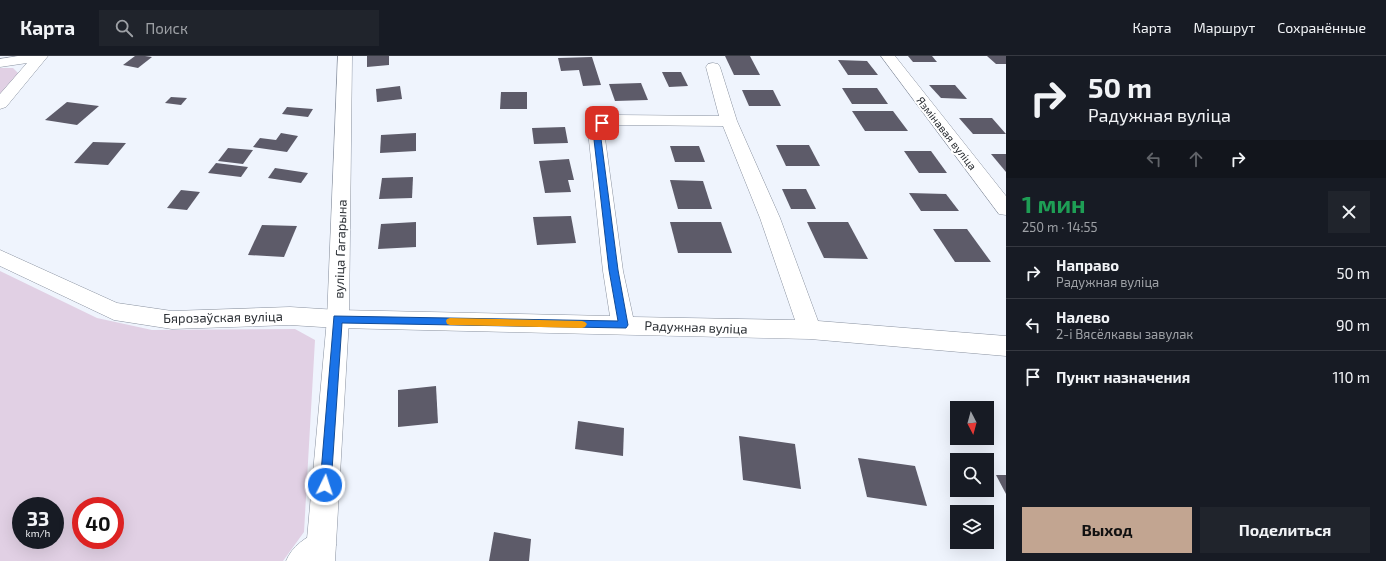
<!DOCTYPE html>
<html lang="ru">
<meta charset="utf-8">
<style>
:root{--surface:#171b24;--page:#20242c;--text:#f1f3f6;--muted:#9ea1a6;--line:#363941;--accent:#c2a591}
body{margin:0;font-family:"Exo 2",sans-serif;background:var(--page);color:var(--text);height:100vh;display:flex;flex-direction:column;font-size:15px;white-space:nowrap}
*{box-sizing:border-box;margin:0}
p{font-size:13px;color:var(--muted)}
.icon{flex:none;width:22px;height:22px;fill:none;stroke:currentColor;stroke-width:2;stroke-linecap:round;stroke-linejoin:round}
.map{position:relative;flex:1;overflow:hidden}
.panel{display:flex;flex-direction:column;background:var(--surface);width:380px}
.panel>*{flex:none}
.guide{background:#171b24;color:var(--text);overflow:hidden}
.needle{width:26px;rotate:174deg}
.tools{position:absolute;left:950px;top:345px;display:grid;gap:8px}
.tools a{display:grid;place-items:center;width:44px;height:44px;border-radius:0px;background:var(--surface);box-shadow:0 4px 16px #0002;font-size:20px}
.speed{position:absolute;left:12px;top:441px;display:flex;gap:8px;font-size:20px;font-weight:700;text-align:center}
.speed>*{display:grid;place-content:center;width:52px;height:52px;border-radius:50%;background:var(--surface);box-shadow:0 4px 16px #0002;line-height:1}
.speed small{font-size:10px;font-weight:400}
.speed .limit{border:6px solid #d22;background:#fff;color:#111}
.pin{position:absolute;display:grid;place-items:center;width:34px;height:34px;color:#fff;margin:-17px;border-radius:8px;box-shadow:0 2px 6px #0006}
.me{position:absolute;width:44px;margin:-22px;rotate:4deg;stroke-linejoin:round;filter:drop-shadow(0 0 3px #0008)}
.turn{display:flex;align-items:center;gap:14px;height:84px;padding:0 16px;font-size:18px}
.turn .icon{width:52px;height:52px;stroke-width:2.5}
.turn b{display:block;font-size:28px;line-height:34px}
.lanes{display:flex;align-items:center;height:38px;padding:0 16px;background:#0003;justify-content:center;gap:20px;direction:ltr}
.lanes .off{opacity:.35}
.round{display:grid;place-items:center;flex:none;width:42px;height:42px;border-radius:0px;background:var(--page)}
.headline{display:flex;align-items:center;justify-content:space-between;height:68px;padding:0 16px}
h1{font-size:24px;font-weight:700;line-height:30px;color:#1e9e55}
.action{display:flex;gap:8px;margin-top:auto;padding:8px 16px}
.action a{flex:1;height:46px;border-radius:0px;background:var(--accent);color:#111;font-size:16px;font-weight:700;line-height:46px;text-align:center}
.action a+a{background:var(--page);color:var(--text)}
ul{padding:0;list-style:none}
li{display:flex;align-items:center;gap:12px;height:52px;padding:0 16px;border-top:1px solid var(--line)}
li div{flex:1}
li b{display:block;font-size:15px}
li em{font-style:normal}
header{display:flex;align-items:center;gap:24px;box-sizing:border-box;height:56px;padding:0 20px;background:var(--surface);border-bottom:1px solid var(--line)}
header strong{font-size:19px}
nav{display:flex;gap:22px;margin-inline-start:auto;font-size:14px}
.search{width:280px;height:36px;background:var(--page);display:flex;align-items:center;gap:10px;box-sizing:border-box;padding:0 14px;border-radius:0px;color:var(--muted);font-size:15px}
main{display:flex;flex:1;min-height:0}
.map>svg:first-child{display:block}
.green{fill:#e1d0e4;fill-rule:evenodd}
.building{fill:#5d5b69}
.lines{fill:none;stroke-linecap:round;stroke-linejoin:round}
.minor-casing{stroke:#8a92a0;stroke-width:1}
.tertiary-casing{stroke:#8a92a0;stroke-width:1}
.minor{fill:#fff;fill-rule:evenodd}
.tertiary{fill:#fff;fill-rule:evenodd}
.route{fill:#1a73e8;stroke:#114b97}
.slow{fill:#f59e0b}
.labels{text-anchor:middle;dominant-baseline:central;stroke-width:4;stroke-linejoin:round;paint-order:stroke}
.far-street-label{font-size:11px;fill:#292d32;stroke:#fff}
.street-label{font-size:13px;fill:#292d32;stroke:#fff}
</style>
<header>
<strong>Карта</strong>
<div class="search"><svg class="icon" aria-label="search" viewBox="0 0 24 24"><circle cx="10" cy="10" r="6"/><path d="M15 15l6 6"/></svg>Поиск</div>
<nav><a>Карта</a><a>Маршрут</a><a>Сохранённые</a></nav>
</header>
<main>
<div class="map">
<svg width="1006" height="505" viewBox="0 0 1006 505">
<rect width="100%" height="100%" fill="#eff4fd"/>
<g class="green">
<polygon points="0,12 13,12 19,18 0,39"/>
<path d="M 0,215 L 97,262 L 152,274 L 295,273 L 315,284 L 304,476 L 283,505 L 0,505 ZM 21,450 L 55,450 L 55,484 L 21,484 ZM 81,450 L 115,450 L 115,484 L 81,484 Z"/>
</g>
<g class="building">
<polygon points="135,0 145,0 152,1 138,12 123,9"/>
<polygon points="367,0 389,0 389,9 367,11"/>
<polygon points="725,0 750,0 760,19 734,19"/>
<polygon points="908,0 932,0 937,6 913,6"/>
<polygon points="987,0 1006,0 1006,8 996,8"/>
<polygon points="592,1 601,29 583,30 579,14 561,15 558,2"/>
<polygon points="838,4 867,5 878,19 848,19"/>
<polygon points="662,16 681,16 688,30 669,31"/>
<polygon points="641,27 648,44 615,45 609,28"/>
<polygon points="929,29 955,29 967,43 941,42"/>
<polygon points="400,30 402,43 377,46 376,33"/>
<polygon points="842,32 877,32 888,48 852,48"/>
<polygon points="742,34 773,34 781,50 749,50"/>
<polygon points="501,36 527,36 527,53 500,53"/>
<polygon points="171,41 187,42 181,49 165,47"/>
<polygon points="67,46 99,50 77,69 45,64"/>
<polygon points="287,51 313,53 308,61 282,58"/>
<polygon points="852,55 893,55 908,75 865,75"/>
<polygon points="959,62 992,62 1006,78 973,78"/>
<polygon points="565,71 568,87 534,88 532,72"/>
<polygon points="281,77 298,80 287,96 253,91 260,82 276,84"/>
<polygon points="416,77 416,95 380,97 381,79"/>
<polygon points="93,86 126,87 108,109 74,107"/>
<polygon points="776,89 809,89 820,110 786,110"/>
<polygon points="670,90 699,90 705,106 675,106"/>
<polygon points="228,92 253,94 243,108 218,105"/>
<polygon points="904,95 931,95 947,117 919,117"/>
<polygon points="991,98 1006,98 1006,116"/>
<polygon points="569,103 574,124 568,124 571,136 545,137 539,105"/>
<polygon points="216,107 248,111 241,121 208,117"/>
<polygon points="275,112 308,117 301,127 268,122"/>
<polygon points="413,121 412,142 379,143 382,122"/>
<polygon points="670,124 703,125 712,153 678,153"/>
<polygon points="782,133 806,133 816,153 791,153"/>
<polygon points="181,134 200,136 187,154 167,152"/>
<polygon points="909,137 946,138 959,155 921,155"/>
<polygon points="571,160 576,187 537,189 533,161"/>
<polygon points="416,166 416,191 378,193 381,168"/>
<polygon points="670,166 721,166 732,197 678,197"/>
<polygon points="807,166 848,166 868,203 824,202"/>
<polygon points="262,169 297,170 284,201 248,199"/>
<polygon points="933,173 967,173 991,206 955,206"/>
<polygon points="436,330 438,367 398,371 398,334"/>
<polygon points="578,365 624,372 623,400 575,393"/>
<polygon points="739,380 795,388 801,433 743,424"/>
<polygon points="858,402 915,410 927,450 867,441"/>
<polygon points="996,419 1006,419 1006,438"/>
<polygon points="494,476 531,483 529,505 489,505"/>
</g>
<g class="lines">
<g class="minor-casing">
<g id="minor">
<polygon points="18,0 48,0 6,51 0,53 0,38 27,7 0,11 0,3"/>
<polygon points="881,0 895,0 1006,140 1006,159 999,158"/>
<path d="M 713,7 L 718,8 L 720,11 L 737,65 L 780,162 L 818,265 L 1006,280 L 1006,300 L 810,283 L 338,272 L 290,269 L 172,273 L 114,264 L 0,210 L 0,194 L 117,247 L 172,255 L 290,251 L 338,254 L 610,260 L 603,215 L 588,75 L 596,64 L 616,59 L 719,60 L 706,11 L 708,8 ZM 616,69 L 723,70 L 760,162 L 795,264 L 633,261 L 623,215 L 604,75 L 608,71 Z"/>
<path d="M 321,474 L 331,479 L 336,489 L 331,499 L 324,505 L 286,505 C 292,490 306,481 321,474 Z"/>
</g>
</g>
<g class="tertiary-casing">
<polygon id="tertiary" points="338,0 352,0 349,263 335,505 305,505 327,263"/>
</g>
<use href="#minor" class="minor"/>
<use href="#tertiary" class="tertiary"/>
</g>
<polygon class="route" points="600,66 605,67 600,75 618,214 628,269 626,272 342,267 331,429 329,433 325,435 321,433 320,429 334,260 618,265 609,214 593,75"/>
<polygon class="slow" points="450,262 582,265 585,266 587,268 585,271 582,272 450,269 447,268 446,265 447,263"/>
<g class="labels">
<g class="far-street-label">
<text transform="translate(947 77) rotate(52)">Язмінавая вуліца</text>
</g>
<g class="street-label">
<text transform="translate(340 193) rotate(-88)">вуліца Гагарына</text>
<text transform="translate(223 261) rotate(-1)">Бярозаўская вуліца</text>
<text transform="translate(696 271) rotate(2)">Радужная вуліца</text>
</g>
</g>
</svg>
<div class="tools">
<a><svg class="needle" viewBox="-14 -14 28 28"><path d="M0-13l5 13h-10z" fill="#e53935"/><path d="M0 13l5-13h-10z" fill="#9ea1a6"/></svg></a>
<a><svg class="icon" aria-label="search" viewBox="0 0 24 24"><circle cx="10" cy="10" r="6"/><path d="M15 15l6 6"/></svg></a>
<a><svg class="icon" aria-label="layers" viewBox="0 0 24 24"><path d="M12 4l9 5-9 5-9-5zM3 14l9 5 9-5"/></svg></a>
</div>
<div class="speed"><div>33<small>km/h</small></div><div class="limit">40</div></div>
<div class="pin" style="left:602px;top:67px;background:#d93025"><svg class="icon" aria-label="arrive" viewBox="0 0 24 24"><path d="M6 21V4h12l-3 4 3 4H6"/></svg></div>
<svg class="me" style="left:325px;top:429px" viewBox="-20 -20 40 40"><circle r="17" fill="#1a73e8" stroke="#fff" stroke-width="3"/><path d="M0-11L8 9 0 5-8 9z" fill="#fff"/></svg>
</div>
<section class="panel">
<div class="guide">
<div class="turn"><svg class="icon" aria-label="right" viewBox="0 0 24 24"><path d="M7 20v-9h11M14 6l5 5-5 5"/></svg><div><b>50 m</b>Радужная вуліца</div></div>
<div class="lanes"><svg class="icon off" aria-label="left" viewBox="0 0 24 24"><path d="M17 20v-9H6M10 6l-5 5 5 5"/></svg><svg class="icon off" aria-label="ahead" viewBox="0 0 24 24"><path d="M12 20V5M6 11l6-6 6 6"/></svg><svg class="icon" aria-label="right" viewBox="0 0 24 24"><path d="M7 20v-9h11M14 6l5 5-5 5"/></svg></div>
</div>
<div class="headline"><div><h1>1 мин</h1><p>250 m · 14:55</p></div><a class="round"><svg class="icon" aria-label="close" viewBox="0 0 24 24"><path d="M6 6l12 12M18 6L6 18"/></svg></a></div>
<ul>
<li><svg class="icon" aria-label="right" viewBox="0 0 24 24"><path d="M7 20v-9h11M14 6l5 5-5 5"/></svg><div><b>Направо</b><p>Радужная вуліца</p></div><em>50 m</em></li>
<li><svg class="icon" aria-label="left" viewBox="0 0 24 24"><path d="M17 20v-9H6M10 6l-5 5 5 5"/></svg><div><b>Налево</b><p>2-і Вясёлкавы завулак</p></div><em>90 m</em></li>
<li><svg class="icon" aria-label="arrive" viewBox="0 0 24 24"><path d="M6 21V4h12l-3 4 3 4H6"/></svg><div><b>Пункт назначения</b></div><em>110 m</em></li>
</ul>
<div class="action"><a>Выход</a><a>Поделиться</a></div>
</section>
</main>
